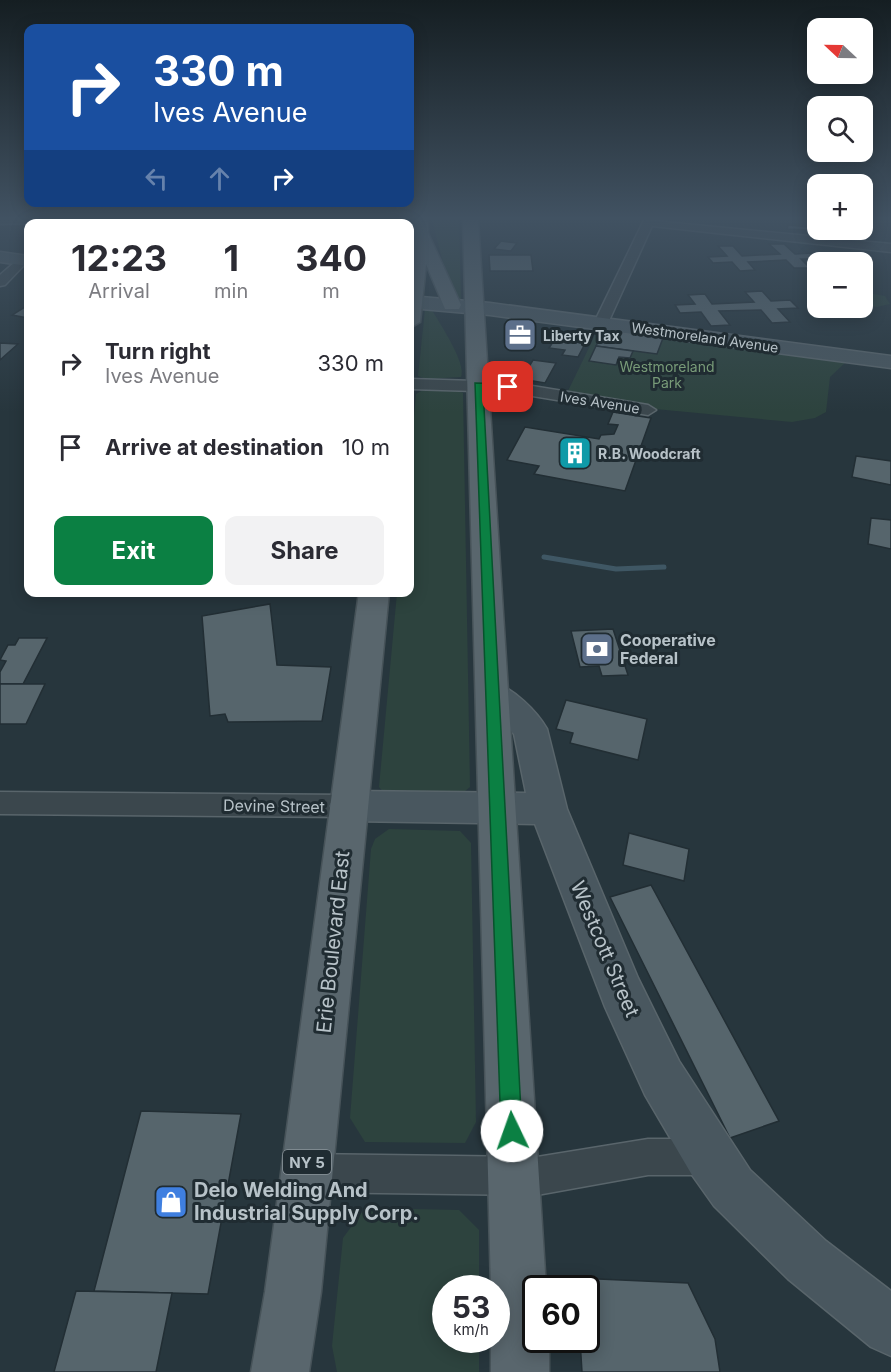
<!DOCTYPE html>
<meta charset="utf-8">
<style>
:root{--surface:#fff;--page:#f2f2f3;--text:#2b2b33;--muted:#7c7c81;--accent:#0b8043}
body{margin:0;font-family:Inter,sans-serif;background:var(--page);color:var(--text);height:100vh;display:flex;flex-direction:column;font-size:22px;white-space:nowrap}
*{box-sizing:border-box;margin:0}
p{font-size:20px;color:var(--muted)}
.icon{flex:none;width:33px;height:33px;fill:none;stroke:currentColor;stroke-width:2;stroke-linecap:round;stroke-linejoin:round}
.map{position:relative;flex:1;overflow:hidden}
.drawer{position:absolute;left:24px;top:219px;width:390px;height:378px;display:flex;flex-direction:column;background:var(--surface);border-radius:12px;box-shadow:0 3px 15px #0003}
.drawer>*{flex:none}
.top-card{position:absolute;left:24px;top:24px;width:390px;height:183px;border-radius:12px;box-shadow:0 3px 15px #0003;background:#1a4fa0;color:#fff;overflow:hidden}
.needle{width:39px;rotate:292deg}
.fabs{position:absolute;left:807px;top:18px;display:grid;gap:12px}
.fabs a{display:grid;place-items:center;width:66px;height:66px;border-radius:12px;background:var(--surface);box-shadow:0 3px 15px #0003;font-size:30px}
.speed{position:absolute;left:432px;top:1275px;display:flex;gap:12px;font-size:30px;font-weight:700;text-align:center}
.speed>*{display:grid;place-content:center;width:78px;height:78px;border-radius:50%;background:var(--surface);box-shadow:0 3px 15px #0003;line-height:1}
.speed small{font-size:15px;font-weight:400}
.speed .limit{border:3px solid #111;border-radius:9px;background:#fff;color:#111}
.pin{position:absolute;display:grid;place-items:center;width:51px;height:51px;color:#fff;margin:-26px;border-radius:12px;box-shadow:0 3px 9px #0006}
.me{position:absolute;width:66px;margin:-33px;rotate:357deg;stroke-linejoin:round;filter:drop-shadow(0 0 4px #0008)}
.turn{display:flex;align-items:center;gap:21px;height:126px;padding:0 30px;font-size:27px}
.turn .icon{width:78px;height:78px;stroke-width:2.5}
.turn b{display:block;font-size:42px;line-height:51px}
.lanes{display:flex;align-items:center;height:57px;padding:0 30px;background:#0003;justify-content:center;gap:30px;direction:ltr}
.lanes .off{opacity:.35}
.eta{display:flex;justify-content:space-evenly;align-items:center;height:102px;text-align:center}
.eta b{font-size:36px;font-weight:700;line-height:42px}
.action{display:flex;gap:12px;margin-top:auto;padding:12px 30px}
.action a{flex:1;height:69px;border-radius:12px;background:var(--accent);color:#fff;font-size:24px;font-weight:700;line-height:69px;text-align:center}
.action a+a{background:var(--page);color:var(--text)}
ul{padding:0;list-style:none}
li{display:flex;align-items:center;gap:18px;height:84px;padding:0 30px}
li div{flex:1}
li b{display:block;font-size:22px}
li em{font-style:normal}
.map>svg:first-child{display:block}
.green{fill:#2d433e}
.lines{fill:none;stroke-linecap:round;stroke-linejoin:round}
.stream{stroke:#3f5764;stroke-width:5}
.building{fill:#56656c;stroke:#222e34;stroke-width:1.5}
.street-casing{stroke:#59656b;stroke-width:3}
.secondary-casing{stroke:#59656b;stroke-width:3}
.primary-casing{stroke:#475359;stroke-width:3}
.street{fill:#3b474d;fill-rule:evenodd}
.secondary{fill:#49575f;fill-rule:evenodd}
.primary{fill:#59666d;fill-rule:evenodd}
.route{fill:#0b8043;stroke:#07532c;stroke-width:1.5}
.labels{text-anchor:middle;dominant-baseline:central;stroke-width:6;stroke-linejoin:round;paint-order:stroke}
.far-poi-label{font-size:14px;font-weight:bold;fill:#b7c2c8;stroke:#202c32;text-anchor:start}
.far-street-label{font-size:14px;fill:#b7c2c8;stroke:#202c32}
.far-park-label{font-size:14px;fill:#789b78;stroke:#202c32}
.shield{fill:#202c32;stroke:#8a959b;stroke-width:1.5}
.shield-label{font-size:15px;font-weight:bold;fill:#b7c2c8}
.poi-label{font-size:16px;font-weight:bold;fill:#b7c2c8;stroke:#202c32;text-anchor:start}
.street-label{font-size:16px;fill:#b7c2c8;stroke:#202c32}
.near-street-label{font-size:20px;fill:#b7c2c8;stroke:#202c32}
.near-poi-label{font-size:20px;font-weight:bold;fill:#b7c2c8;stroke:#202c32;text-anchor:start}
</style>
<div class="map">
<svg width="891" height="1372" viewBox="0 0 891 1372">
<rect width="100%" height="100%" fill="#27363d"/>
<g class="green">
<polygon points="432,220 459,220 461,299 452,297"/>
<polygon points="863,292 885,296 890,304 877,307 863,305"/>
<path d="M 425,309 L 432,310 C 440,324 467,364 461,377 L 426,379 L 418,376 Z"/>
<polygon points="598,329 847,361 830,377 826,412 815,418 792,422 655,409 567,393"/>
<polygon points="423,390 454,389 463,393 470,787 459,796 385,794 379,787 397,593 410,592 410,463 416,394"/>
<polygon points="389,829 460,831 471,843 476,1122 465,1143 365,1142 350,1118 371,849 375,839"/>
<polygon points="365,1208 459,1210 479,1230 479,1288 446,1288 446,1340 479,1340 479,1372 337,1372 332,1346 343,1238"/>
</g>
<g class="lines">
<polyline class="stream" points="544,557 616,569 664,567"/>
</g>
<g class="building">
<polygon points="368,220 365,224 312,221 313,220"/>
<polygon points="788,225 810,227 809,230 787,229"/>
<polygon points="862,227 867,229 865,238 840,235 837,232 838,230 862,230"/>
<polygon points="501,241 517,243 511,251 494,249"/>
<polygon points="769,244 784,244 795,254 813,253 819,259 801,259 810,268 794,268 786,260 748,262 755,270 740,271 732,262 713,263 708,257 727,256 718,246 733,246 742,256 780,254"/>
<polygon points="489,255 531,255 533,271 490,271"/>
<polygon points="762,291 771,301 790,300 798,308 778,309 790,322 772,323 761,310 719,311 730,325 711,326 701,312 680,313 675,305 695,304 688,295 705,294 712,304 754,302 745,292"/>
<polygon points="28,305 28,318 12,315"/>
<polygon points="514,328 531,330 527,336 527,342 513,342 514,334 510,333"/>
<polygon points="604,330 663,338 657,354 596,346"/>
<polygon points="573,336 588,338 578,357 562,355 565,350 549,348 555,339 570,341"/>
<polygon points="0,343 18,344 0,360"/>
<polygon points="596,346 633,351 630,358 619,357 616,365 589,361"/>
<polygon points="533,360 556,363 545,383 515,378 517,374 524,375"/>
<polygon points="613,412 651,418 625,491 534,474 539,466 507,460 525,427 599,439 601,435 614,434 618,425 608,424"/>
<polygon points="856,456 891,461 891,485 852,477"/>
<polygon points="871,518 891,520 891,549 868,544"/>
<polygon points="270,604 277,665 331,667 322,721 228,722 225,714 210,716 202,616"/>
<polygon points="613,629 628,675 602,676 599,666 580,667 571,631"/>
<polygon points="19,638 47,638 23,684 0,684 0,672 6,661 0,660 8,645 15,645"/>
<polygon points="0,684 45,684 26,724 0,724"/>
<polygon points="566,700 647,719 638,760 570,743 573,733 556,729"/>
<polygon points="629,833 689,849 684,881 623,865"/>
<polygon points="651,885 779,1121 730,1138 610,897"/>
<polygon points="141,1111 241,1114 208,1294 94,1291"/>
<polygon points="576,1278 688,1283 715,1339 720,1372 582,1372 580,1340 586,1340 586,1288 577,1288"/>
<polygon points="76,1291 172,1293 156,1372 54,1372"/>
</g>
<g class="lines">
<g class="street-casing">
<g id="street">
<polygon points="0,220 40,220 34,223 0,224"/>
<polygon points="644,220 891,244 891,252 652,226 608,323 601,327 596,326 594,323"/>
<polygon points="22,256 26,257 26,263 5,285 0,286 0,275"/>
<polygon points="410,379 508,382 648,405 656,410 648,415 508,392 410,389"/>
<polygon points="0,792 348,795 358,798 362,806 358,814 348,817 0,814"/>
<polygon points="648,1139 710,1139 723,1144 728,1157 723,1170 710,1175 648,1175 537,1195 306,1192 293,1186 287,1173 293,1160 306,1154 537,1157"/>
</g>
</g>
<g class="secondary-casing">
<g id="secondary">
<polygon points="0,252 28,256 28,266 0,262"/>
<polygon points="410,296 490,303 891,356 891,368 490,315 410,308"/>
<path d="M 493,682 C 513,688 537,711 547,729 L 567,809 L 638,978 L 679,1061 L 750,1170 L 826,1241 L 891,1291 L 891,1356 L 871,1347 L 788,1279 L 714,1206 L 692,1175 L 645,1095 L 605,1007 L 535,824 L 348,821 L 335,817 L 329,806 L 335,795 L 348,791 L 526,793 L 514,734 L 481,703 L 476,694 L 481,685 Z"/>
</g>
</g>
<g class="primary-casing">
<g id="primary">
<polygon points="413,220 428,220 428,233 461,305 459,309 445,309 426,264 420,322 410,328 410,259"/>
<polygon points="463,220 478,220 546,1288 536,1288 536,1340 549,1340 549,1372 491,1372 491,1340 496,1340 496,1288 491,1288"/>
<polygon points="359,592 389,592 321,1292 309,1372 251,1372 265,1292"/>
</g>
</g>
<use href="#street" class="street"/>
<use href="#secondary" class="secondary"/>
<use href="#primary" class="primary"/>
</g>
<linearGradient id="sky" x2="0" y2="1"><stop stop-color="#151e22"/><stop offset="0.53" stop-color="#415262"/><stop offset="1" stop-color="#415262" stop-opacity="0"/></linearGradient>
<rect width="891" height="412" fill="url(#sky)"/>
<polygon class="route" points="475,383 508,384 513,387 508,390 483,388 522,1131 519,1138 512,1141 504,1138 501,1131"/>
<defs>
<g id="office-square" transform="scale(1.725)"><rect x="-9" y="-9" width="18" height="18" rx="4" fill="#5c6f8a" stroke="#202c32"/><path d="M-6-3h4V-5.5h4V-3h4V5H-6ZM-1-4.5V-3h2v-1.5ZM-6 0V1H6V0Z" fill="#fff"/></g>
<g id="building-square" transform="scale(1.725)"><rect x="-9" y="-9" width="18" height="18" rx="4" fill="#0f9aa8" stroke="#202c32"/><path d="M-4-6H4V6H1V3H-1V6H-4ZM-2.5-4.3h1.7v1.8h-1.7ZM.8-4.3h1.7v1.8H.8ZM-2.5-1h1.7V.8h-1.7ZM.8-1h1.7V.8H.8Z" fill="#fff"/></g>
<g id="bank-square" transform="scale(1.725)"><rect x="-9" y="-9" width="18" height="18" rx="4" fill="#5c6f8a" stroke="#202c32"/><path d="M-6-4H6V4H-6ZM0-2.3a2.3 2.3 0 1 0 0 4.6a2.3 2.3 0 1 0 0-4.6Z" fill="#fff"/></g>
<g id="shop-square" transform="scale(1.725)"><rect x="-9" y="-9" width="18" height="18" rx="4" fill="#3f7fe0" stroke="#202c32"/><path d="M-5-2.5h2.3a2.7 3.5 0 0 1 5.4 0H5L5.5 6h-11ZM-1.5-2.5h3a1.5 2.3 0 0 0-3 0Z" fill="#fff"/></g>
</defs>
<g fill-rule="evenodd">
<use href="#office-square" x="520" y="335"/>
<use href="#building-square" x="575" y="453"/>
<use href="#bank-square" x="597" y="649"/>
<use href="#shop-square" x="171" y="1202"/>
</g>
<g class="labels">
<g class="far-poi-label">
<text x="543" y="335">Liberty Tax</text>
<text x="598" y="453">R.B. Woodcraft</text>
</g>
<g class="far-street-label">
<text transform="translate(705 337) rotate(8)">Westmoreland Avenue</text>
<text transform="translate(600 402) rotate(9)">Ives Avenue</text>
</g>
<g class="far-park-label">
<text x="667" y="366">Westmoreland<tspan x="667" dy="16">Park</tspan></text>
</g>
<rect class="shield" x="283" y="1150" width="48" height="24" rx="4.5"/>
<g class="shield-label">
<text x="307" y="1162">NY 5</text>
</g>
<g class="poi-label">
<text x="620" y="640">Cooperative<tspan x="620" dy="18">Federal</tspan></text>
</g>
<g class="street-label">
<text transform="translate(274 806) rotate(1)">Devine Street</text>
</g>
<g class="near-street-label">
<text transform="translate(333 942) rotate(-84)">Erie Boulevard East</text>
<text transform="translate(605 949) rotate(67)">Westcott Street</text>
</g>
<g class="near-poi-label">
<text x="194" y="1190">Delo Welding And<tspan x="194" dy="23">Industrial Supply Corp.</tspan></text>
</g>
</g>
</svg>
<div class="fabs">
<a><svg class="needle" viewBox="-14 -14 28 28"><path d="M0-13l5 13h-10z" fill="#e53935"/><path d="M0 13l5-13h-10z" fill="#7c7c81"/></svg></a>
<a><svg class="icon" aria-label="search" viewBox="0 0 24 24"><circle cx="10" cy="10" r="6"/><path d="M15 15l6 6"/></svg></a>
<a>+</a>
<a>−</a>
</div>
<div class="speed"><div>53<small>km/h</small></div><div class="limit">60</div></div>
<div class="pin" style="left:508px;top:387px;background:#d93025"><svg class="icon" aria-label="arrive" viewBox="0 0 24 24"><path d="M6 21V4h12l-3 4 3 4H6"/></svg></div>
<svg class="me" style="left:512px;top:1131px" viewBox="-20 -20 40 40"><circle r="19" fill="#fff"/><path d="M0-13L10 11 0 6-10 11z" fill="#0b8043"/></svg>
<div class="top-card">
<div class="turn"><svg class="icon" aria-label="right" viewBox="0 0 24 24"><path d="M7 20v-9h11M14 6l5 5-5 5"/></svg><div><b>330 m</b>Ives Avenue</div></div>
<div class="lanes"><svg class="icon off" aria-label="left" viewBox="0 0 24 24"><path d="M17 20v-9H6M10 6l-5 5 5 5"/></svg><svg class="icon off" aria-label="ahead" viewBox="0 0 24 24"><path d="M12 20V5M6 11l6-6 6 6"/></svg><svg class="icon" aria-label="right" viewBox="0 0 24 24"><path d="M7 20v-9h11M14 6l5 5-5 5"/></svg></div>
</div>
<section class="drawer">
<div class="eta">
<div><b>12:23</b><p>Arrival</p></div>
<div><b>1</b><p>min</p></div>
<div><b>340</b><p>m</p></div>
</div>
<ul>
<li><svg class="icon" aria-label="right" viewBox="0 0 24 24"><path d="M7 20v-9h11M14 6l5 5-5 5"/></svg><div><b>Turn right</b><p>Ives Avenue</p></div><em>330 m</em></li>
<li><svg class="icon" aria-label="arrive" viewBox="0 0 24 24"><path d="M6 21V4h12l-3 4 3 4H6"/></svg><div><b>Arrive at destination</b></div><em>10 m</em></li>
</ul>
<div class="action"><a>Exit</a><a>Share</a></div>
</section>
</div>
